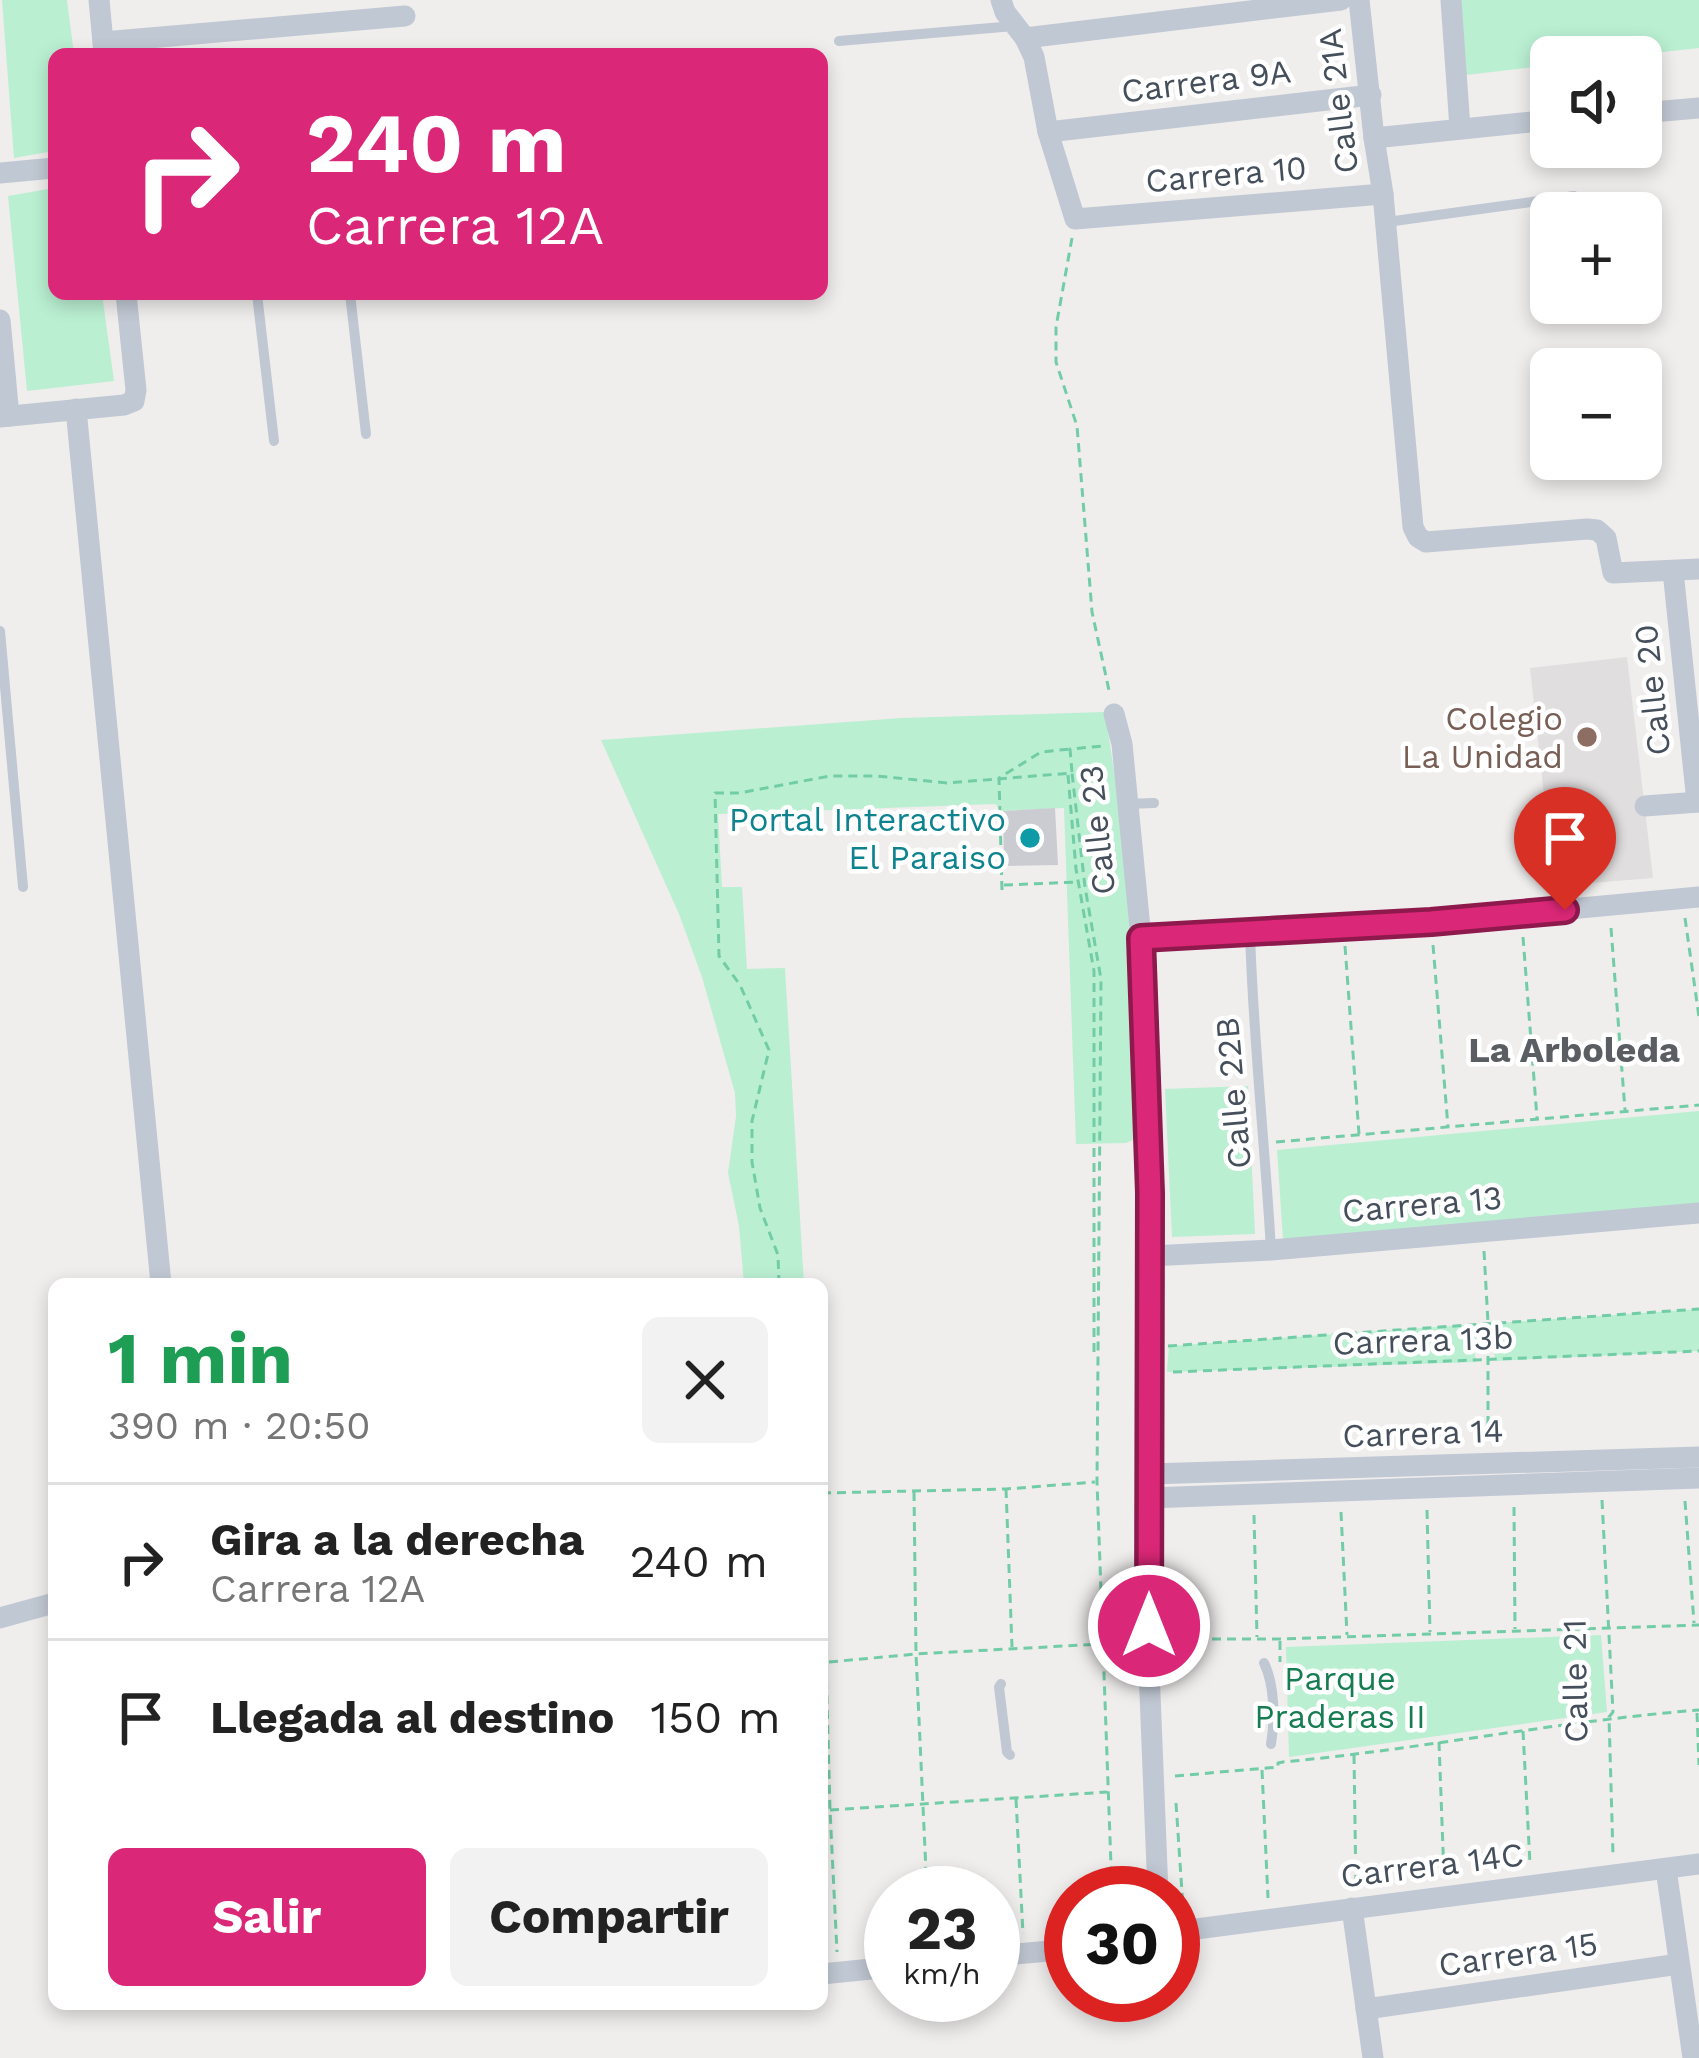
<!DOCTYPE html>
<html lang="es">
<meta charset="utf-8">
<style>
:root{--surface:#fff;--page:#f2f2f2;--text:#222;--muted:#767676;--line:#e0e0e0;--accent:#db2777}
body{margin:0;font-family:"Work Sans",sans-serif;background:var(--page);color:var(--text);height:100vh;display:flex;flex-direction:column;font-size:45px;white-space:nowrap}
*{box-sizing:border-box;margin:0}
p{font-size:39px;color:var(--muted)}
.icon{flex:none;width:66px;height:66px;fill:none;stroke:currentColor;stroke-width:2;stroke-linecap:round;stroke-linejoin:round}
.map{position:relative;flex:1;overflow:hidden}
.panel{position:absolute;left:48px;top:1278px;width:780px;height:732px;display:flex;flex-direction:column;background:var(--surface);border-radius:18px;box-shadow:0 6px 18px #0003}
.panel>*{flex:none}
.top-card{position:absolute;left:48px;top:48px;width:780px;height:252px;border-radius:18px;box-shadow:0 6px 18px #0003;background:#db2777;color:#fff;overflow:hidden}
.tools{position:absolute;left:1530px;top:36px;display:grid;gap:24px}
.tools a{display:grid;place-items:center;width:132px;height:132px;border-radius:18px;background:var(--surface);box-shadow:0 6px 18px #0003;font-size:60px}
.speed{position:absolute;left:864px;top:1866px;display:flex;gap:24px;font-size:60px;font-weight:700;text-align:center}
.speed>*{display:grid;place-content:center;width:156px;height:156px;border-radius:50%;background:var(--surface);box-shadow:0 6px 18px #0003;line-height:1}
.speed small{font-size:30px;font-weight:400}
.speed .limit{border:18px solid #d22;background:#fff;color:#111}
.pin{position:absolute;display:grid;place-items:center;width:102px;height:102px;color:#fff;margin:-123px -51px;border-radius:50% 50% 50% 0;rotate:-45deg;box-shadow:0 0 12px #0007}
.pin .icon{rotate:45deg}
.me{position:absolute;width:132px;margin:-66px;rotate:0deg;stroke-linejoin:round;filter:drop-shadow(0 0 9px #0008)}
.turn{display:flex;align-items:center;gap:42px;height:252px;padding:0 60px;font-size:54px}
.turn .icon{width:156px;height:156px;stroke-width:2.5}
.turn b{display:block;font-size:84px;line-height:102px}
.round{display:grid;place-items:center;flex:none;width:126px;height:126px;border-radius:18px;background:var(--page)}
.overview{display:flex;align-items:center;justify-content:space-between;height:204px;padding:0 60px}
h1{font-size:72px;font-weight:700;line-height:90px;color:#1e9e55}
.action{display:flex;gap:24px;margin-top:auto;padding:24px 60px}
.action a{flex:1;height:138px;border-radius:18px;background:var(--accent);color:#fff;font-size:48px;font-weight:700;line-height:138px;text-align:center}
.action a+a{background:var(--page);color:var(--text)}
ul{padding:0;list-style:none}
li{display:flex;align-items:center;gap:36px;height:156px;padding:0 60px;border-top:3px solid var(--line)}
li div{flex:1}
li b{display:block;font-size:45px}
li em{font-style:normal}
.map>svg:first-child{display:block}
.education{fill:#e1dedf}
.green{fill:#baefd2}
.building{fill:#caccd2}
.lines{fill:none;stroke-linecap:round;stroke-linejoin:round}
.path{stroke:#72cda7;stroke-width:3;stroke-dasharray:9 6;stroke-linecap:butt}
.lane{stroke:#c0c8d3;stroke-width:10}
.street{stroke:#c0c8d3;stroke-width:21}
.route-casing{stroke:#8e194d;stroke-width:30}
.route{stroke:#db2777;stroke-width:21}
.education-dot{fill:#8d6e63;stroke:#fff;stroke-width:4.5}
.culture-dot{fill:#0f9aa8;stroke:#fff;stroke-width:4.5}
.labels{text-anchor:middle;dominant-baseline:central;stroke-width:9;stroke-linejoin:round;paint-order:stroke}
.street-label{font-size:33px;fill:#454f5b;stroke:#fff}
.education-label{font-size:33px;fill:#785e54;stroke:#fff;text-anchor:end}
.culture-label{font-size:33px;fill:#0d838f;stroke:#fff;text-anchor:end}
.park-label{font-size:33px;fill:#167c51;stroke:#fff}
.neighbourhood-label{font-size:36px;font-weight:bold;fill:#5a5d62;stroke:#fff}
</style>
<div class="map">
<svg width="1699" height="2058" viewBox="0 0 1699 2058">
<rect width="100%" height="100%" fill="#f0eded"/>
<polygon class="education" points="1627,657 1653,878 1554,886 1530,668"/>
<g class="green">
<polygon points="2,0 67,0 74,54 54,54 54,151 14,158"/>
<polygon points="1461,0 1699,0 1699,48 1618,57 1551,57 1551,65 1466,75"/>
<polygon points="54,188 54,294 102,294 114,381 27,391 8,196"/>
<polygon points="1105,712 1119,804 1130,934 1135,1131 1133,1140 1126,1143 1076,1144 1064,808 1003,811 995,804 718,814 722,887 742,887 747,969 785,968 804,1284 744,1284 739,1226 728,1173 736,1116 735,1093 702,977 679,914 601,740 902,718"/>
<polygon points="1248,1086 1255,1234 1172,1237 1165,1089"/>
<polygon points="1699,1111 1699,1204 1283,1239 1277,1150"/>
<polygon points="1699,1309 1699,1351 1496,1361 1494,1354 1502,1343 1498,1323"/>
<polygon points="1479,1324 1478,1336 1472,1345 1477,1362 1167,1372 1169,1346"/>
<polygon points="1601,1635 1607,1712 1289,1757 1286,1647"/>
</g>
<polygon class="building" points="1055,808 1058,865 1004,866 1003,811"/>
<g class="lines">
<g class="path">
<polyline points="1072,238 1056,327 1056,362 1077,426 1092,612 1110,695"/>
<polyline points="1072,772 1070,749 1104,746"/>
<polyline points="1068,775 1076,869 1094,971 1094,1355"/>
<polyline points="1004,885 1078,882"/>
<polyline points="1002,890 999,778 1041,752 1070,749"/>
<polyline points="1685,918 1699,1017"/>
<polyline points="1611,928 1625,1110"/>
<polyline points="1523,937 1537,1118"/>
<polyline points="1433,945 1448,1127"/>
<polyline points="1345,946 1359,1134"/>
<polyline points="1276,1142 1699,1105"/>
<polyline points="1484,1251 1488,1323 1488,1445"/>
<polyline points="779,1284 778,1255 760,1208 752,1162 752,1121 769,1050 740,985 719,956 715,793 739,793 830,776 877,776 947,783 1072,773 1085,887 1101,979 1097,1482 1112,1893"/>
<polyline points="1168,1346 1699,1309"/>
<polyline points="1173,1372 1699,1351"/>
<polyline points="1006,1489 1012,1647"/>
<polyline points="914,1492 916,1654 927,1893"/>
<polyline points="822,1493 1006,1489 1095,1482"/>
<polyline points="1602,1500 1613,1712 1609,1717 1613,1855"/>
<polyline points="1685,1501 1694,1623"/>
<polyline points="1514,1507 1515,1629"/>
<polyline points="1427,1510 1430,1632"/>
<polyline points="1341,1512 1347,1635"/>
<polyline points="822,1515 830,1810 837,1952"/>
<polyline points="1254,1515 1257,1637"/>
<polyline points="1167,1639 1280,1639 1699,1625"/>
<polyline points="1280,1641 1280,1662"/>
<polyline points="829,1662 916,1654 1101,1644"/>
<polyline points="1697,1713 1699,1765"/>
<polyline points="1523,1731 1530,1864"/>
<polyline points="1439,1742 1444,1876"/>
<polyline points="1354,1755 1356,1889"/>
<polyline points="1262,1770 1268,1898"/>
<path d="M 1175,1776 L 1278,1767 L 1278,1763 L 1283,1762 C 1422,1749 1560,1721 1699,1710"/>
<polyline points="1016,1799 1023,1934"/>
<polyline points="1176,1803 1183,1907"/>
<polyline points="830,1810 1107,1792"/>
</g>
<g class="lane">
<polyline points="839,41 1014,26"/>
<polyline points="1387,222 1574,196"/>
<polyline points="257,294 274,441"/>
<polyline points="350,294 366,434"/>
<polyline points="0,631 23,887"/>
<polyline points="1127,804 1154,803"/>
<path d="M 1250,932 C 1253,1038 1265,1144 1271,1250"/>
<path d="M 1264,1663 C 1275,1685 1275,1721 1271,1744"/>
<polyline points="1001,1684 999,1687 1007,1752 1010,1755"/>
</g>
<g class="street">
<polyline points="99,0 104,53"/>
<polyline points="1001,0 1005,12 1025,38 1034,57 1048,132 1075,219 1383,194"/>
<polyline points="1359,0 1374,138 1383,194 1413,527 1418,537 1426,542 1587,529 1597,530 1606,538 1613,573 1699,569"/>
<polyline points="1451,0 1460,128"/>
<polyline points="1025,38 1341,0"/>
<polyline points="103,42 405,16"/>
<polyline points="1641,113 1699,108"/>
<polyline points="1048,132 1371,95"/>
<polyline points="1374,138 1551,120"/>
<polyline points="0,173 54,168"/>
<polyline points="0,320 9,416"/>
<polyline points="76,409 161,1284"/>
<polyline points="0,417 124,405 134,401 136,390 126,294"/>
<polyline points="1673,571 1697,802"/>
<polyline points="1114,714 1122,744 1141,938 1150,1193 1149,1669 1158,1893"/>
<polyline points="1645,806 1699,802"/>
<polyline points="1141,938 1431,922 1699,897"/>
<polyline points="1150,1256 1271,1250 1699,1213"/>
<polyline points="1149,1474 1699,1457"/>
<polyline points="1149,1498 1699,1478"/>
<polyline points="0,1618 54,1603"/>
<polyline points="1666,1869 1693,2058"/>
<polyline points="1352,1908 1373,2058"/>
<polyline points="1173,1932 1699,1864"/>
<polyline points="993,1956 1071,1949"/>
<polyline points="822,1974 891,1967"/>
<polyline points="1366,2009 1679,1964"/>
</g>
</g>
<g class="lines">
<g class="route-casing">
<polyline id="route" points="1149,1626 1150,1193 1141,938 1431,922 1565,910"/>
</g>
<use href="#route" class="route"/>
</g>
<circle class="education-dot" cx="1587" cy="737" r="12"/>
<circle class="culture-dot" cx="1030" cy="838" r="12"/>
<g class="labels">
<g class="street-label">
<text transform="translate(1206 81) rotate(-7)">Carrera 9A</text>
<text transform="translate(1338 101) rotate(-97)">Calle 21A</text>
<text transform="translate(1226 174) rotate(-5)">Carrera 10</text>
<text transform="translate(1652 690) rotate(-96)">Calle 20</text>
<text transform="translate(1097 830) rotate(-96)">Calle 23</text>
<text transform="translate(1233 1093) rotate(-95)">Calle 22B</text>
<text transform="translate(1422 1204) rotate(-5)">Carrera 13</text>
<text transform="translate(1423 1340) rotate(-2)">Carrera 13b</text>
<text transform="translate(1423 1433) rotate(-2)">Carrera 14</text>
<text transform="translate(1575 1681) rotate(-91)">Calle 21</text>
<text transform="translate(1432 1865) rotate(-7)">Carrera 14C</text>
<text transform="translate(1518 1954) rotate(-8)">Carrera 15</text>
</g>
<g class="education-label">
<text x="1563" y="718">Colegio<tspan x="1563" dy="38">La Unidad</tspan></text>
</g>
<g class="culture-label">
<text x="1006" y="819">Portal Interactivo<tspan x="1006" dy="38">El Paraiso</tspan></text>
</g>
<g class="park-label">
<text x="1340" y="1678">Parque<tspan x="1340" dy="38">Praderas II</tspan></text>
</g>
<g class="neighbourhood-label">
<text x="1574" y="1050">La Arboleda</text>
</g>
</g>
</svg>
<div class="tools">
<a><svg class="icon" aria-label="sound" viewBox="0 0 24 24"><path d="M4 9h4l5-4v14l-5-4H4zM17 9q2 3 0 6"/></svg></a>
<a>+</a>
<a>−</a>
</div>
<div class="speed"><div>23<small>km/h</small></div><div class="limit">30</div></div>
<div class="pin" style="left:1565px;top:910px;background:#d93025"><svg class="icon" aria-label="arrive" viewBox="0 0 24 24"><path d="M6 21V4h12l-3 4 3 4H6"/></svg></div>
<svg class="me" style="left:1149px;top:1626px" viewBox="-20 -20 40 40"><circle r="17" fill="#db2777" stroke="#fff" stroke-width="3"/><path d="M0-11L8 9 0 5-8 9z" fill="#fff"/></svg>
<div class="top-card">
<div class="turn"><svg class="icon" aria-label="right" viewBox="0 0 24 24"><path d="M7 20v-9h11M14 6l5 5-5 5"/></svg><div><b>240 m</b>Carrera 12A</div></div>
</div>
<section class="panel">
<div class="overview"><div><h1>1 min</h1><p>390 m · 20:50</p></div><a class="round"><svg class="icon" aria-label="close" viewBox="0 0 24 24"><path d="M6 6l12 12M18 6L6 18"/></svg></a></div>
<ul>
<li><svg class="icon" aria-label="right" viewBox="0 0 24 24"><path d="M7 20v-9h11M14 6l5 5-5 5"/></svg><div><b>Gira a la derecha</b><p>Carrera 12A</p></div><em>240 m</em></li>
<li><svg class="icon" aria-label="arrive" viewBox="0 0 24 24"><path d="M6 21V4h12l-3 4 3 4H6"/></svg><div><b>Llegada al destino</b></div><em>150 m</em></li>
</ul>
<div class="action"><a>Salir</a><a>Compartir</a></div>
</section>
</div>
